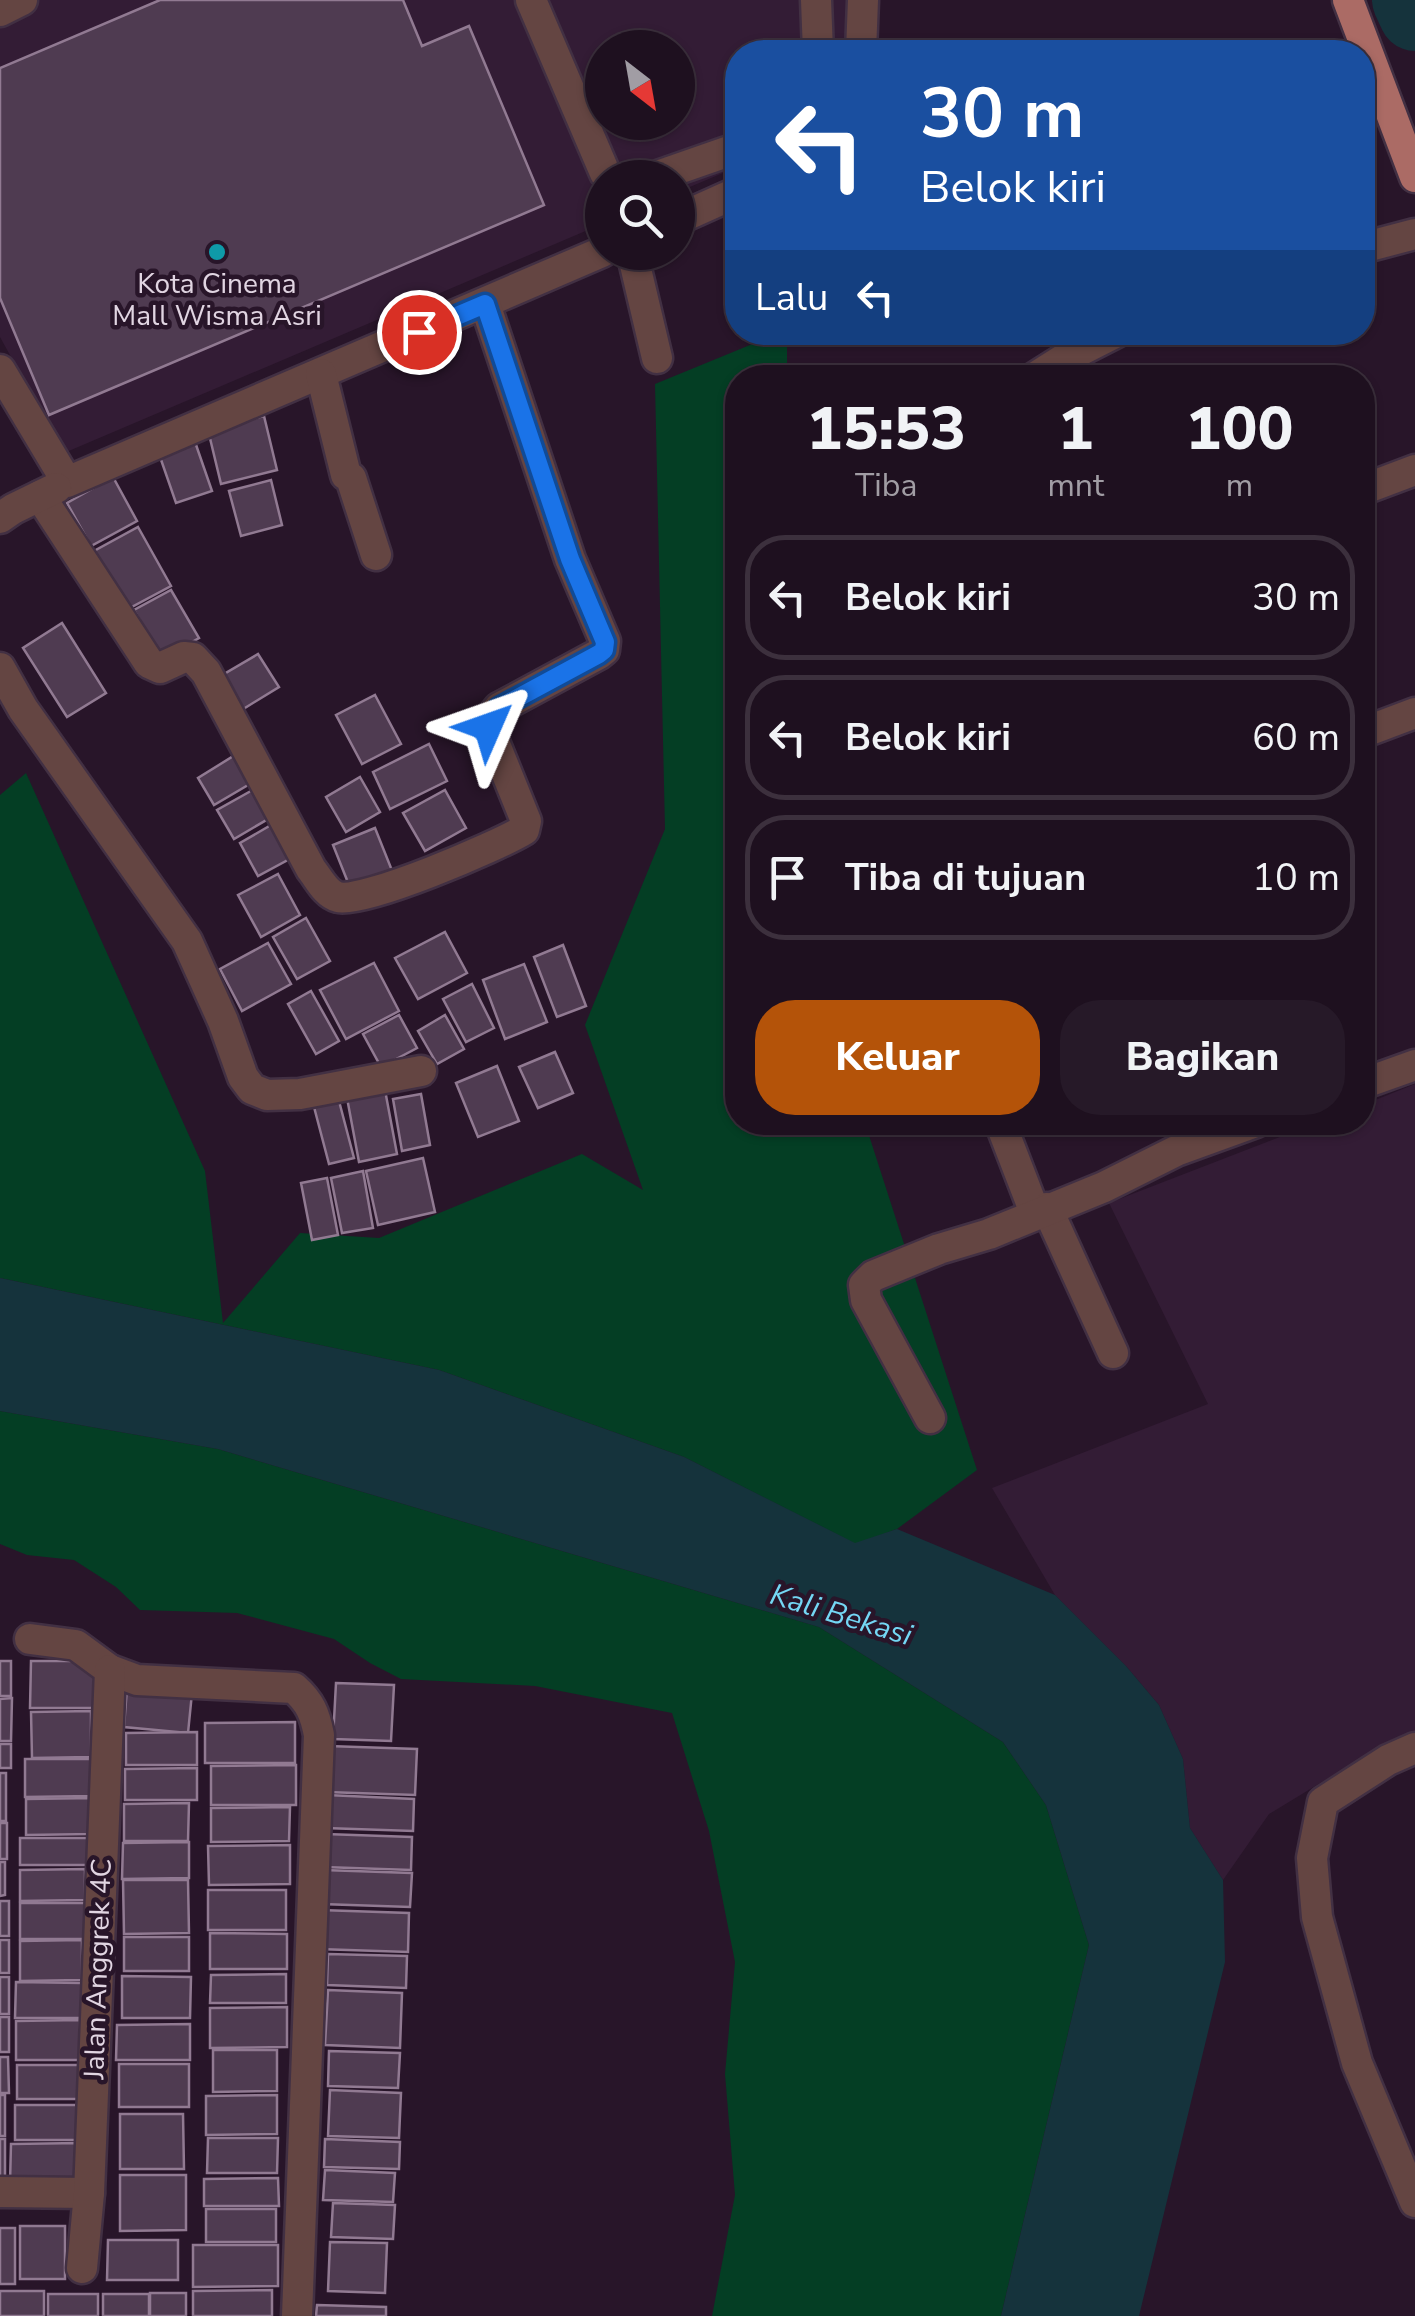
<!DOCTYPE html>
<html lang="id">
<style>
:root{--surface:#1e101f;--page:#261928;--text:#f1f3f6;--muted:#a19da4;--line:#3c303d;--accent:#b45309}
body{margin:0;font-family:"Nunito Sans",sans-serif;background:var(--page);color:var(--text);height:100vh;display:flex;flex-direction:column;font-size:38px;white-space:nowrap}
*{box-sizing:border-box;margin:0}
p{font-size:32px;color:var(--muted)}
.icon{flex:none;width:55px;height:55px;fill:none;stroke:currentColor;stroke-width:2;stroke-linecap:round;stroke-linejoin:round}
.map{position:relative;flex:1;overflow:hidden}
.side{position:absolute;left:725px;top:365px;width:650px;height:770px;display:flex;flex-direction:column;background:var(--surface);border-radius:40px;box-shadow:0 2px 8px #0004,0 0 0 2px var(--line)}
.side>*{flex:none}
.hud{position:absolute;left:725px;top:40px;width:650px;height:305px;border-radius:40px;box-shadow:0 2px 8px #0004,0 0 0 2px var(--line);background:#1a4fa0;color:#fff;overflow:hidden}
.needle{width:65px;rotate:149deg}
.fabs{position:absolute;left:585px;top:30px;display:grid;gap:20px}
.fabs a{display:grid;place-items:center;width:110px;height:110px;border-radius:50%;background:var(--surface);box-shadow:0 2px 8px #0004,0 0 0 2px var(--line);font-size:50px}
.pin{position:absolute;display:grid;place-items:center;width:85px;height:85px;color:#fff;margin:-42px;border:5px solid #fff;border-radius:50%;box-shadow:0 2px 10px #0007}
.me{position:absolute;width:110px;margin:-55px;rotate:47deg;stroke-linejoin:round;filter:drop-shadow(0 0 8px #0008)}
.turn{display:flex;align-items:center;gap:35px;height:210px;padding:0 30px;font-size:45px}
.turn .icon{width:130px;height:130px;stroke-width:2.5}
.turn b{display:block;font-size:70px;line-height:85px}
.then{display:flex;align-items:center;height:95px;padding:0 30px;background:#0003;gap:20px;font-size:38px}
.eta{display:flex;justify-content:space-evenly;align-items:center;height:170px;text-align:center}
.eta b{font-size:60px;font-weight:800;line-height:70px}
.cta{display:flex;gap:20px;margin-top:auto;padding:20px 30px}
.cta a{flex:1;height:115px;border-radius:40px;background:var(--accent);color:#fff;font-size:40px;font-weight:800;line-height:115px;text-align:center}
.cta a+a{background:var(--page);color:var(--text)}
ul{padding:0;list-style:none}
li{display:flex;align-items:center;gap:30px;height:125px;margin:0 20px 15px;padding:0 10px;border:5px solid var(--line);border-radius:40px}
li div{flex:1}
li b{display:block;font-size:38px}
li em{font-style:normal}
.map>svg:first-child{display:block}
.built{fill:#331c35;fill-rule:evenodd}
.green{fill:#043e24}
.water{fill:#15333c}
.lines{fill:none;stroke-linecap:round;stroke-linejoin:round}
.river{stroke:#15333c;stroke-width:72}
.building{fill:#4f3b51;stroke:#917a92;stroke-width:2.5}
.minor-casing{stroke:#423043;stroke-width:35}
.major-casing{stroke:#423043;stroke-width:35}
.minor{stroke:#644542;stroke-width:30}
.major{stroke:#ab6b65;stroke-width:30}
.route-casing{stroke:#114b97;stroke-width:25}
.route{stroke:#1a73e8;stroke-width:18}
.culture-dot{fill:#0f9aa8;stroke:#281529;stroke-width:4}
.labels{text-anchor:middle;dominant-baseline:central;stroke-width:9;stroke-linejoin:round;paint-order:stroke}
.poi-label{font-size:28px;fill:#e1d5e2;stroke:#281529}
.street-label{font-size:28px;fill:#e1d5e2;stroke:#281529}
.water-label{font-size:30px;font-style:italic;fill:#74d7f4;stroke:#281529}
</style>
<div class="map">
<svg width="1415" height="2316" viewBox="0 0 1415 2316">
<rect width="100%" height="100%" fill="#281529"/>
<g class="built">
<path d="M 0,0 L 848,0 L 849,12 L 843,52 L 738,52 L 737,167 L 678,192 L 678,178 L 602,178 L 602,224 L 64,453 L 0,337 ZM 602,48 L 678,48 L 678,122 L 602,122 Z"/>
<polygon points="1415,1084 1415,1731 1391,1740 1269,1814 1223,1880 1190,1828 1183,1759 1159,1705 1126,1666 1055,1595 992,1488 1208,1404 1109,1203 1316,1123 1362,1122 1363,1105"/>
</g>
<g class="green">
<polygon points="779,333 787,333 787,377 738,378 738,1122 865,1123 977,1470 897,1529 856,1544 684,1457 439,1370 0,1278 0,795 26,773 205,1171 223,1323 300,1233 379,1238 582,1154 643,1190 585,1025 665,829 655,384"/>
<polygon points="0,1411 218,1449 819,1627 1003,1742 1046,1805 1089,1945 1001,2316 712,2316 735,2195 725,2074 735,1962 709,1831 672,1713 535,1686 401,1679 370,1663 334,1639 237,1613 140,1610 116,1587 74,1560 27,1555 0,1544"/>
</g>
<polygon class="water" points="0,1278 439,1370 684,1457 855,1543 897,1529 1055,1595 1126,1666 1159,1705 1183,1759 1190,1828 1223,1880 1225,1962 1139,2316 1001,2316 1089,1945 1046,1805 1003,1742 819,1627 218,1449 0,1411"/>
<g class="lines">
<polyline class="river" points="1408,0 1415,15"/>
</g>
<g class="building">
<polygon points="160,0 403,0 422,46 469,26 544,205 49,415 0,298 0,68"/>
<polygon points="264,416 277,470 221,484 208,430"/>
<polygon points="194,439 212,491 176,503 158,451"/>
<polygon points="113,477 137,521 91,546 67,503"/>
<polygon points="271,480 282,525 241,536 229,491"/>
<polygon points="138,527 171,586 126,610 94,551"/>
<polygon points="171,590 199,638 162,659 134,610"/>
<polygon points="62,623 106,693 67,717 23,648"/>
<polygon points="258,654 279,687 240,711 219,677"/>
<polygon points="375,695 401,744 362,764 336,715"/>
<polygon points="429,744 447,781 390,809 373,772"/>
<polygon points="243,750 260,778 214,805 198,778"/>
<polygon points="360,777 380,812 346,832 326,797"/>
<polygon points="258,787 275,815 234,839 217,810"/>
<polygon points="445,790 466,828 425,851 403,813"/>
<polygon points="278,821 297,855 258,876 240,843"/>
<polygon points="375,828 393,873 351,890 333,845"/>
<polygon points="278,874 300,915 261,937 238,895"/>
<polygon points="306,918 330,961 297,979 273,937"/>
<polygon points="445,932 467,973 418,999 395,958"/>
<polygon points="268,943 291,984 242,1011 220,969"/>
<polygon points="563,945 586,1006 557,1017 534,957"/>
<polygon points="374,963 399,1011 346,1039 320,990"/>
<polygon points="524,964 547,1022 505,1039 483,980"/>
<polygon points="472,984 494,1028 466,1042 443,999"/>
<polygon points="311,991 339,1041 316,1054 288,1004"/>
<polygon points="399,1015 417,1048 381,1067 363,1034"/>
<polygon points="445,1015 464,1049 437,1064 418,1031"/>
<polygon points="555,1052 573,1093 538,1108 519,1067"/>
<polygon points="497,1066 519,1121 478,1137 456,1083"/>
<polygon points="385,1090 397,1154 359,1162 347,1098"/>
<polygon points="421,1094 430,1145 402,1151 393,1099"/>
<polygon points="339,1101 354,1158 329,1164 314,1107"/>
<polygon points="423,1158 435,1212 378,1225 366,1171"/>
<polygon points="363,1171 373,1228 342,1233 331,1178"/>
<polygon points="327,1178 338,1235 312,1240 301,1183"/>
<rect x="0" y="1661" width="11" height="35"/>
<polygon points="31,1661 94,1661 94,1708 30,1708"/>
<polygon points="336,1683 394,1685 391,1741 333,1739"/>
<polygon points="127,1688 192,1693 188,1733 124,1727"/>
<polygon points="12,1698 11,1741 0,1741 0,1699"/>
<polygon points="91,1711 91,1757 32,1758 31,1712"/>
<polygon points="295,1722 295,1763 205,1763 205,1723"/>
<polygon points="197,1732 197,1765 126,1765 126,1733"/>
<rect x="0" y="1744" width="11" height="24"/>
<polygon points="328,1746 417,1749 415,1795 326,1792"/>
<polygon points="25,1759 92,1759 92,1796 25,1797"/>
<polygon points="296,1765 296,1805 211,1805 211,1766"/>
<polygon points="197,1768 197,1800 125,1800 125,1769"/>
<rect x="0" y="1773" width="6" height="48"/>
<polygon points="327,1795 414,1799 413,1831 325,1828"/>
<polygon points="94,1798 94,1834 26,1835 26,1799"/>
<polygon points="189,1803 188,1841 124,1841 124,1804"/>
<polygon points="290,1807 289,1841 211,1842 211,1808"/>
<rect x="0" y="1823" width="7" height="36"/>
<polygon points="325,1834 412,1837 411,1870 323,1867"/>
<polygon points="20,1838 93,1838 92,1865 20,1865"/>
<polygon points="189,1842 189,1878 122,1879 123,1843"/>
<polygon points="290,1845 290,1884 209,1885 208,1846"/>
<polygon points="0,1862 5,1862 5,1895 0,1896"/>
<polygon points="85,1869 85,1900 20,1901 20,1870"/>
<polygon points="323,1870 412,1873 410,1907 321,1904"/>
<polygon points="123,1880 188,1880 189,1933 124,1934"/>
<rect x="208" y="1890" width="78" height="40"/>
<rect x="0" y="1901" width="9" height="35"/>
<rect x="20" y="1903" width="69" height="36"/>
<polygon points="320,1910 409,1913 408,1952 318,1949"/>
<polygon points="210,1933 287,1934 287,1969 210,1969"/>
<rect x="124" y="1937" width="65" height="34"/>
<rect x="0" y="1940" width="9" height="33"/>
<polygon points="82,1940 82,1980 20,1981 20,1941"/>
<polygon points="328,1954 407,1956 406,1988 327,1985"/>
<polygon points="286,1974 286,2003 210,2003 211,1975"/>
<polygon points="122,1976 191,1977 190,2018 122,2018"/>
<rect x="0" y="1977" width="9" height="37"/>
<polygon points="16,1982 82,1983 82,2018 15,2018"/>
<polygon points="328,1990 402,1993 400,2048 325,2045"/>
<polygon points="287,2007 287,2047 210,2048 210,2008"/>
<rect x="0" y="2017" width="9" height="35"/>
<polygon points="80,2020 80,2060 16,2060 16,2021"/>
<polygon points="190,2024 190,2060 116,2060 117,2025"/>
<polygon points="213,2050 277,2050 277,2091 213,2092"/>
<polygon points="329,2051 400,2053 398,2088 328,2086"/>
<polygon points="0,2057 8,2057 9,2093 0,2093"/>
<rect x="119" y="2064" width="70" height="43"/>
<rect x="17" y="2065" width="66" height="34"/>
<polygon points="330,2090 401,2093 399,2138 328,2136"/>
<rect x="0" y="2095" width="5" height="41"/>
<polygon points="277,2095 277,2134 206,2135 206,2096"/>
<rect x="15" y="2105" width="64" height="35"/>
<polygon points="120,2114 183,2114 184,2169 120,2169"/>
<polygon points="208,2138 278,2138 277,2173 207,2173"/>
<rect x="0" y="2139" width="5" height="38"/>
<polygon points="325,2139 400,2142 399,2169 324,2167"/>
<polygon points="80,2143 80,2183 10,2183 11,2144"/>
<polygon points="325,2170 395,2173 393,2202 323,2200"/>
<polygon points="120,2175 186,2175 186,2230 120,2231"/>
<polygon points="278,2178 279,2206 204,2206 204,2179"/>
<polygon points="333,2203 395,2205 393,2239 331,2237"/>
<rect x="206" y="2209" width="70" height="33"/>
<rect x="20" y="2226" width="45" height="53"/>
<rect x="0" y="2228" width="15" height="56"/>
<polygon points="108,2240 178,2240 178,2280 107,2280"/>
<polygon points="330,2242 387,2243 385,2293 328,2291"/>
<polygon points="193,2245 278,2245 278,2286 193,2287"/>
<polygon points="272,2290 272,2316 193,2316 193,2291"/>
<rect x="0" y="2291" width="44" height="25"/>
<rect x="150" y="2293" width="36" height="23"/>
<rect x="48" y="2294" width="50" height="22"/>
<rect x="103" y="2294" width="46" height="22"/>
<polygon points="317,2305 386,2307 386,2316 316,2316"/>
</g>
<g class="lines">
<g class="minor-casing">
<g id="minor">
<polyline points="531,0 605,173 610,178"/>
<polyline points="816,0 818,52"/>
<polyline points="0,11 22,0"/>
<polyline points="861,52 863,0"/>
<polyline points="652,178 738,148"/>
<polyline points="678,219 738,192"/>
<polyline points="1362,248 1415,234"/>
<polyline points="632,252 657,358"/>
<polyline points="0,370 67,482 602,252"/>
<polyline points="321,374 346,475 351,478 376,555"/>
<polyline points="1034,378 1064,359 1117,332"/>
<polyline points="1362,490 1415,470"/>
<path d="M 40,496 L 149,663 L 160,668 L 184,657 L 193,658 L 206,672 L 311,869 C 319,879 326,894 338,897 C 363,904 498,846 524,830 L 526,821 L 488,727 L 491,718 L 499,708 L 599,654 L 604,650 L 605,641 L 570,559 L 485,304"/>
<polyline points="0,518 13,509 56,488"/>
<polyline points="0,668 23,709 187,941 223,1021 243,1077 252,1089 267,1095 300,1094 421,1071"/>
<polyline points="1362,733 1415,713"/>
<polyline points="1362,1084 1415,1065"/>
<polyline points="1000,1122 1035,1213"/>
<polyline points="1047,1208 1113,1353"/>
<polyline points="930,1418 866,1300 864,1285 873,1276 939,1249 989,1234 1104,1187 1176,1151 1256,1122"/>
<path d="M 30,1639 L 76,1645 L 110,1670 L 137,1680 L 294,1688 C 310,1702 315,1714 319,1735 L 297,2316"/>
<polyline points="1415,1748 1388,1760 1323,1802 1312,1858 1317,1917 1357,2063 1415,2202"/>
<polyline points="0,2192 89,2193"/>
<polyline points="82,2268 89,2193 110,1670"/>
</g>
</g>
<g class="major-casing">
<polyline id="major" points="1348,0 1415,177"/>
</g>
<use href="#minor" class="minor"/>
<use href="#major" class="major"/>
</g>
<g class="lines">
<g class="route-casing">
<polyline id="route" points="419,332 485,304 570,559 605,642 604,650 599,654 499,708 491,718 488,727"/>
</g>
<use href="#route" class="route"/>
</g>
<circle class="culture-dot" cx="217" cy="252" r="10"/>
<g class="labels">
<g class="poi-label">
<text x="217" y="284">Kota Cinema<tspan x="217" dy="32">Mall Wisma Asri</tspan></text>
</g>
<g class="street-label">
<text transform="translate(98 1969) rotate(-88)">Jalan Anggrek 4C</text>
</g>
<g class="water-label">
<text transform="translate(841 1615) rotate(17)">Kali Bekasi</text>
</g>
</g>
</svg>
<div class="fabs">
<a><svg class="needle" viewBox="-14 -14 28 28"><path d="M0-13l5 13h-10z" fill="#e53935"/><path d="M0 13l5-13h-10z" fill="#a19da4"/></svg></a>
<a><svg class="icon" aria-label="search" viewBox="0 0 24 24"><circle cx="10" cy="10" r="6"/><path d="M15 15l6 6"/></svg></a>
</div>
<div class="pin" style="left:419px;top:332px;background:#d93025"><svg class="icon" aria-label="arrive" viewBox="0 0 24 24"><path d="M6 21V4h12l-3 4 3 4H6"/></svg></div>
<svg class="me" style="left:488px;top:727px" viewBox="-20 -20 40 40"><path d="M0-17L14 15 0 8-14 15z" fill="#1a73e8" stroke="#fff" stroke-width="4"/></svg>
<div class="hud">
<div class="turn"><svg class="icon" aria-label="left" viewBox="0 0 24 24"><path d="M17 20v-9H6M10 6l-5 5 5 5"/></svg><div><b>30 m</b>Belok kiri</div></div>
<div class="then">Lalu<svg class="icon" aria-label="left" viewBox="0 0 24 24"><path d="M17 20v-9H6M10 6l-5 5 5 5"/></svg></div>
</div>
<section class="side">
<div class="eta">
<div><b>15:53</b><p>Tiba</p></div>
<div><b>1</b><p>mnt</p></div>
<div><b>100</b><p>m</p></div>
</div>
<ul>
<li><svg class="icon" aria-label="left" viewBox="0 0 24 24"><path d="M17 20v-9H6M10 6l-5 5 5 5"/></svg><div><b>Belok kiri</b></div><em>30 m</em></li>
<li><svg class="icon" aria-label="left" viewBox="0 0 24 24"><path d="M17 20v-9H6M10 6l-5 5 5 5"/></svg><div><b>Belok kiri</b></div><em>60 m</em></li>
<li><svg class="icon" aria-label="arrive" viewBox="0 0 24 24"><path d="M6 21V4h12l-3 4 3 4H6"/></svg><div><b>Tiba di tujuan</b></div><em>10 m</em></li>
</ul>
<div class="cta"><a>Keluar</a><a>Bagikan</a></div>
</section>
</div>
